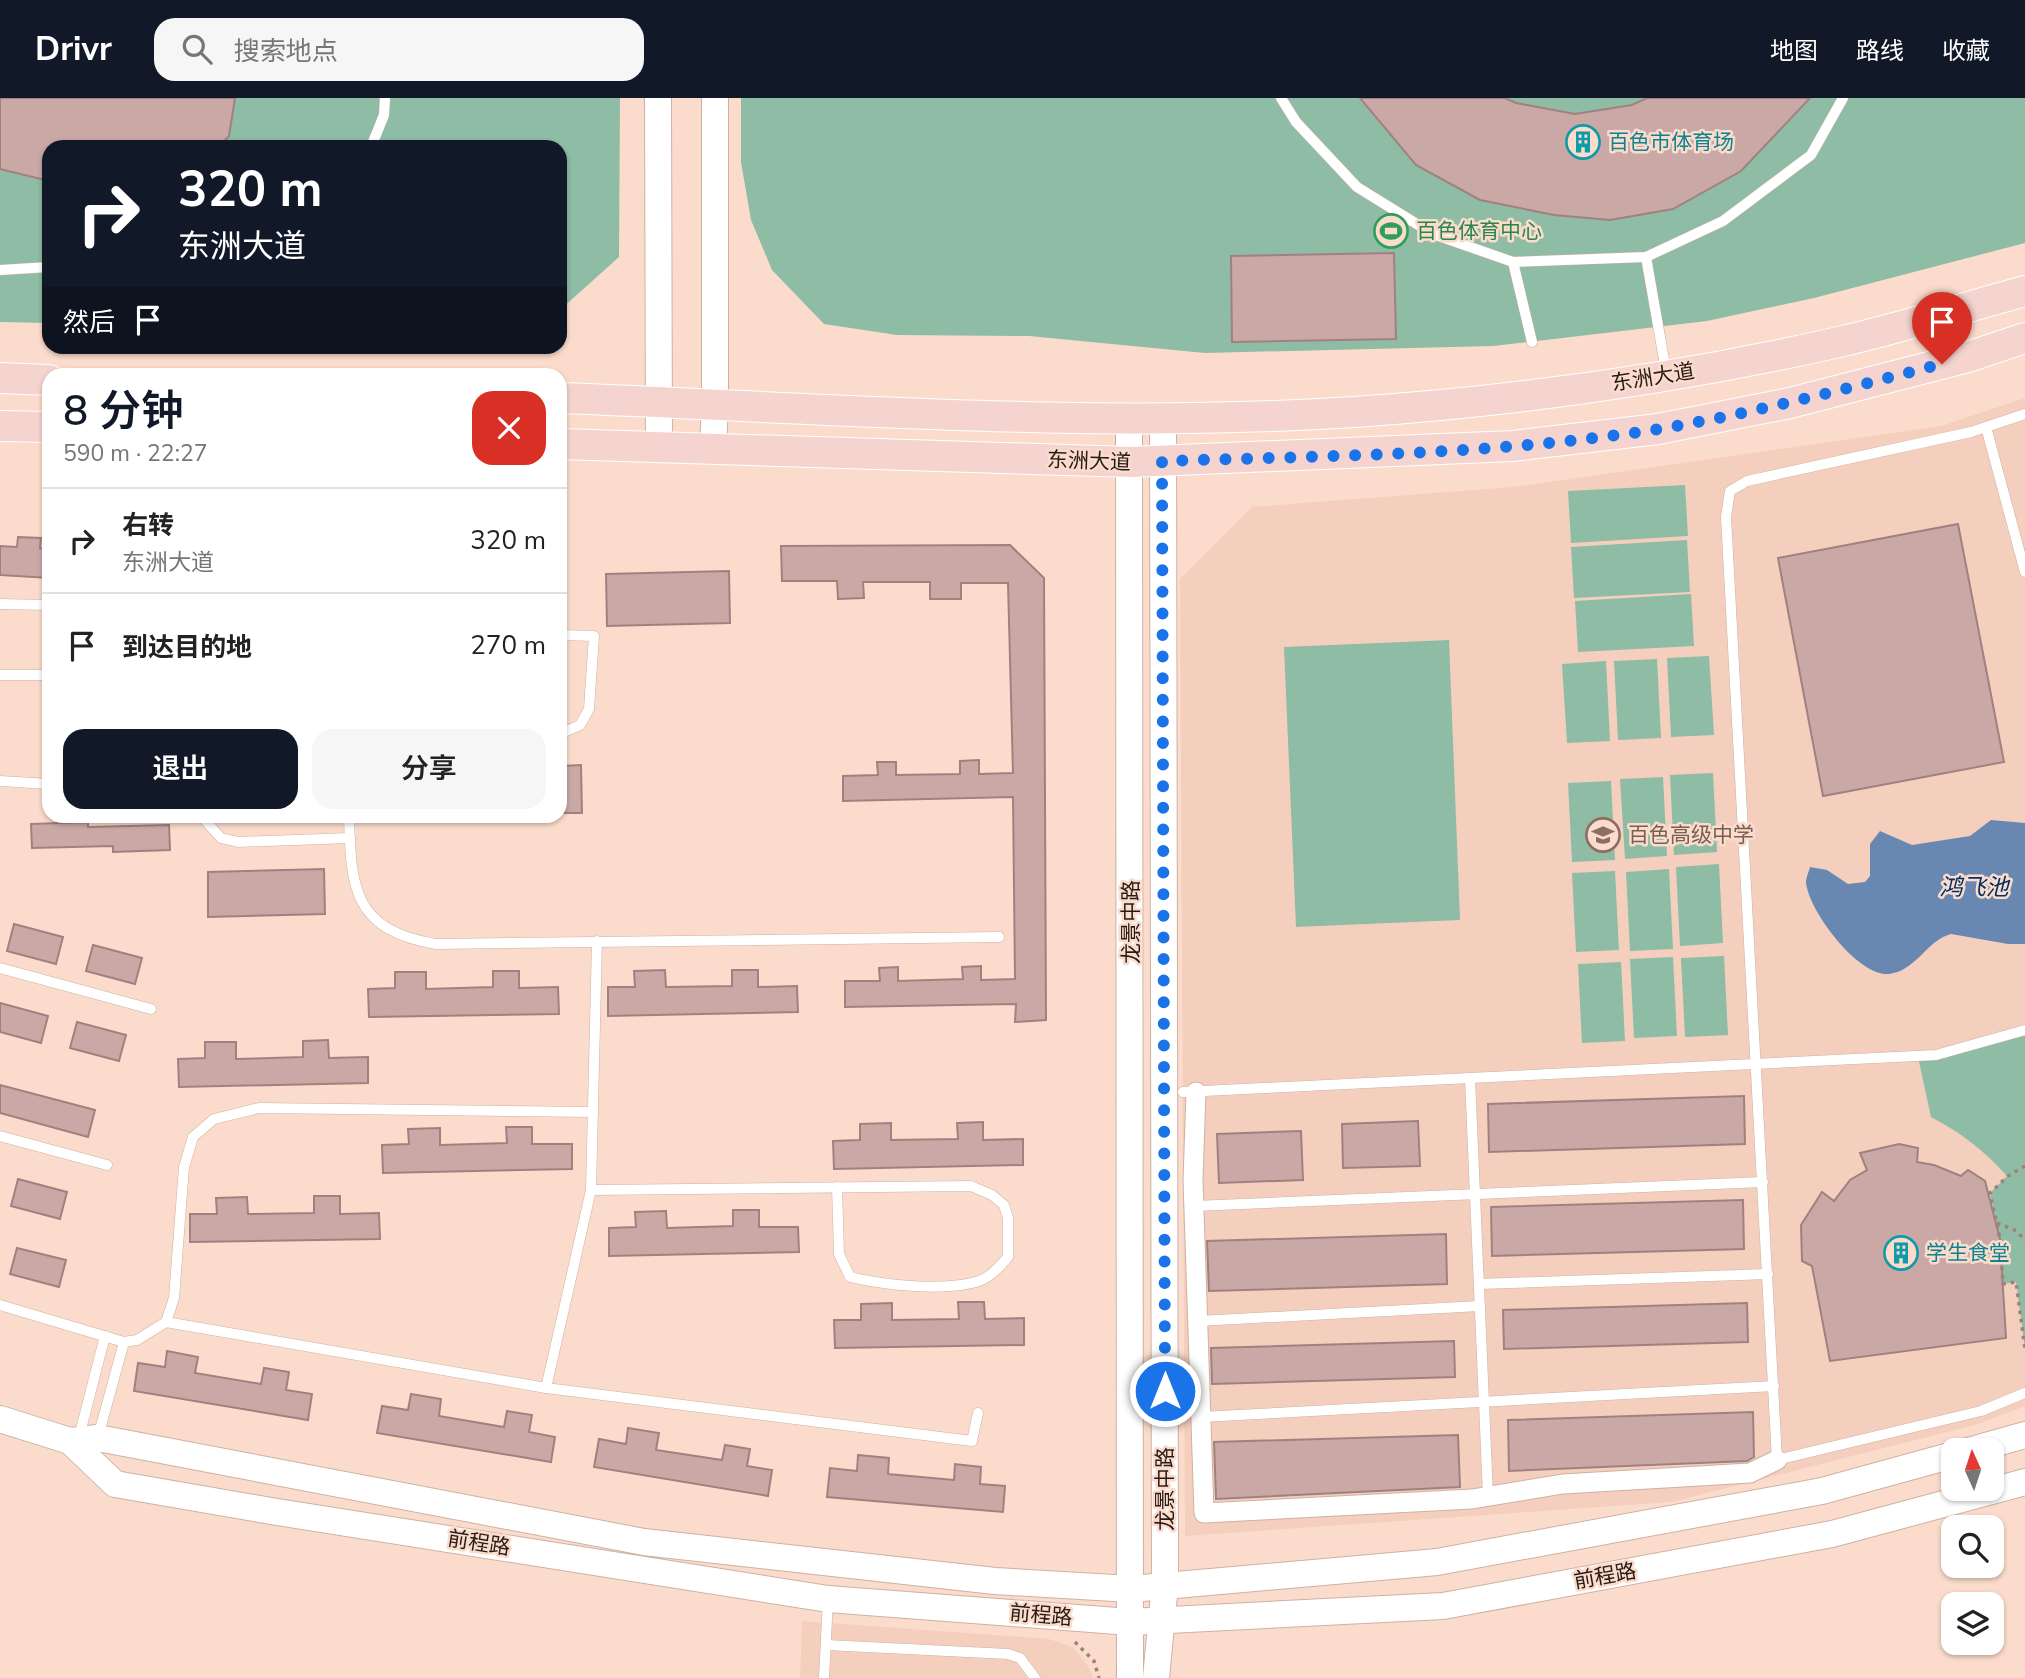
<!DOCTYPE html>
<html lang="zh">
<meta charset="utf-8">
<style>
:root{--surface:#fff;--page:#f6f6f6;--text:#222;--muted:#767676;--line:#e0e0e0;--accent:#111827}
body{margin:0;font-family:"Nunito Sans","Noto Sans SC",sans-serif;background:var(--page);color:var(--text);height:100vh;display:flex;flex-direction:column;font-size:26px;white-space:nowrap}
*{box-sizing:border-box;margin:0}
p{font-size:23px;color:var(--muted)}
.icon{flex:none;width:38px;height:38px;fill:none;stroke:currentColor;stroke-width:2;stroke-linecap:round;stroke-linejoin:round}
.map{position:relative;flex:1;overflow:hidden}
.side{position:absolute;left:42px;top:270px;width:525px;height:455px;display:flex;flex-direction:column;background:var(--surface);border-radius:21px;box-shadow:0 2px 5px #0004}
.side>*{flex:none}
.hud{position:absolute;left:42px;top:42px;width:525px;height:214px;border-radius:21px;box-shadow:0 2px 5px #0004;background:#111827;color:#fff;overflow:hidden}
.needle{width:46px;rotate:357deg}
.buttons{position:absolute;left:1941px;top:1340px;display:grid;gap:14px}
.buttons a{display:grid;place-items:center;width:63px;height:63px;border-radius:14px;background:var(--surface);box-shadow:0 2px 5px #0004;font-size:35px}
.pin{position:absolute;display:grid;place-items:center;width:60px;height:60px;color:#fff;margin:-72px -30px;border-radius:50% 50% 50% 0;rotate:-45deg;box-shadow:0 0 7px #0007}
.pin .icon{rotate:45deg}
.me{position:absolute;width:77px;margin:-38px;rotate:0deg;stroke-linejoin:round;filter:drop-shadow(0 0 5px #0008)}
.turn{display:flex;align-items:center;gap:24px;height:147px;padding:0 21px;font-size:32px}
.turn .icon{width:91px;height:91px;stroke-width:2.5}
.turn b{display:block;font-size:49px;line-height:60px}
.then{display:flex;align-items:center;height:66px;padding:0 21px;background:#0003;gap:14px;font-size:26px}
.round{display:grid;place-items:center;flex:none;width:74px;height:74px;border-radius:21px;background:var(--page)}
.overview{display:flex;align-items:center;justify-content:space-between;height:119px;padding:0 21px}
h1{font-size:42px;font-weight:600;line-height:52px;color:var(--accent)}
.action{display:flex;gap:14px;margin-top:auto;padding:14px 21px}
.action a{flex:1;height:80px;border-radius:21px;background:var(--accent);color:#fff;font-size:28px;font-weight:600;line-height:80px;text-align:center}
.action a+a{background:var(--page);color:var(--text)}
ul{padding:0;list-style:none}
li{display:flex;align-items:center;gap:21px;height:105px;padding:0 21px;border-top:2px solid var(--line)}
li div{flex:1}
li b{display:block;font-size:26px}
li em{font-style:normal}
header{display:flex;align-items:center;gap:42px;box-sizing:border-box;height:98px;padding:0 35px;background:var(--accent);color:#fff}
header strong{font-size:33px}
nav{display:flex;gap:38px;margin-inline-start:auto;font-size:24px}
.search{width:490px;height:63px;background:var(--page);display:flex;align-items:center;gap:18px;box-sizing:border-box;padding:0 24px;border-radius:21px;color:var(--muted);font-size:26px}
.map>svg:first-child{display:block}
.built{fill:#f5cfbd}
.green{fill:#8ebca5}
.water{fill:#6888b2}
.building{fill:#caa8a6;stroke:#a1817f;stroke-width:2}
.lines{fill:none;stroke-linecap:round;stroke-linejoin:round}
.lane-casing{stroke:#ceb1a2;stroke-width:11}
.street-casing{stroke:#ceb1a2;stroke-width:21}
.secondary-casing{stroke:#ceb1a2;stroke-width:28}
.primary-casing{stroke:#fff;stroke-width:32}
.path{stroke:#9a8479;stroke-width:3.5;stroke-dasharray:3.5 5;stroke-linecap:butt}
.lane{stroke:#fff;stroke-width:10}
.street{stroke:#fff;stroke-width:19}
.secondary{stroke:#fff;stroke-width:26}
.primary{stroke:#f5d4cf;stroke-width:30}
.route{stroke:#1a73e8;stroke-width:12;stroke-dasharray:0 21.6}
.labels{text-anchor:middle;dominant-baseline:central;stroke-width:5;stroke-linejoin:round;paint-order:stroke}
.culture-label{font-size:21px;fill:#0d838f;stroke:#fbdccc;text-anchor:start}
.leisure-label{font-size:21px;fill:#27864d;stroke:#fbdccc;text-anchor:start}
.street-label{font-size:21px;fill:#261b15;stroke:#fbdccc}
.education-label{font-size:21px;fill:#785e54;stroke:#fbdccc;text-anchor:start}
.water-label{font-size:23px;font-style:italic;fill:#012f63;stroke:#fbdccc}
</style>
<header>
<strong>Drivr</strong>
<div class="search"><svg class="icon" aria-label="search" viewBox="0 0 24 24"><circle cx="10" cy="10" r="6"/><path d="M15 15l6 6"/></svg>搜索地点</div>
<nav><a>地图</a><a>路线</a><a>收藏</a></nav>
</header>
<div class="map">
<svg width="2025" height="1580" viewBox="0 0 2025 1580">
<rect width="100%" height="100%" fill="#fbdccc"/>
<g class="built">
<polygon points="2025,300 2025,1308 1979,1326 1672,1404 1185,1438 1180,481 1252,409 1513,389 1941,328"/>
<polygon points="802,1523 1049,1541 1073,1549 1090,1571 1093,1580 800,1580"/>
</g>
<g class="green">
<polygon points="0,0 620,0 619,159 560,212 560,49 49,49 49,225 0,224"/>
<polygon points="741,0 2025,0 2025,145 1814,200 1707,223 1493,248 1205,255 1029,238 897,237 824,226 772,172 751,122 741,64"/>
<polygon points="1685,387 1688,438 1571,445 1568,393"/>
<polygon points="1687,442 1690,494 1574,500 1571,449"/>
<polygon points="1691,496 1694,548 1578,554 1575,503"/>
<polygon points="1449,542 1460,822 1296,829 1284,549"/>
<polygon points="1709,558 1714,637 1671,639 1667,560"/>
<polygon points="1657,561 1661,640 1618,642 1614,563"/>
<polygon points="1606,563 1610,643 1567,645 1562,566"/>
<polygon points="1713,675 1717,754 1674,757 1670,677"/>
<polygon points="1663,679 1667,758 1625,761 1620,681"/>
<polygon points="1611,683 1615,762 1572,764 1568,685"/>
<polygon points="1719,766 1723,845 1680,848 1676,769"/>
<polygon points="1669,771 1673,851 1630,853 1626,774"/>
<polygon points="1615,773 1619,852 1576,854 1572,775"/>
<polygon points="1724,858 1728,937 1685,939 1681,860"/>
<polygon points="1673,859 1677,938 1634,940 1630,861"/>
<polygon points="1621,864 1625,943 1582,945 1578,866"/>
<path d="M 2025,932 L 2025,1251 L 2016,1184 L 2003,1186 L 2000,1140 L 1990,1095 L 2007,1078 C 1984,1052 1961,1035 1931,1019 L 1918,959 Z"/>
</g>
<path class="water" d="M 1991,722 L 2025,725 L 2025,846 L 2008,846 L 1951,836 C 1927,842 1916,873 1889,876 C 1858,879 1808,812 1806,784 C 1806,780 1809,773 1810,769 L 1827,772 L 1848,786 L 1865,784 L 1870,778 L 1870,746 L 1880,733 L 1912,747 L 1970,738 Z"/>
<g class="building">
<polygon points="0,0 235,0 229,38 218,49 49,49 49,83 0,71"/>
<polygon points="1360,0 1505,0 1516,5 1575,16 1632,7 1647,0 1810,0 1741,73 1673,111 1610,122 1554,117 1480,102 1416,67"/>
<polygon points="1394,155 1396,241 1232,244 1231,158"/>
<polygon points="1958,426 2004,664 1823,698 1778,460"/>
<polygon points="18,439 41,440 40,450 49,451 49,480 0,477 0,448 17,449"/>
<polygon points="1010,447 1044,480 1046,922 1015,924 1016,906 845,909 845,883 880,883 879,870 898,869 898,883 963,881 962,869 981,868 981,882 1015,881 1013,699 843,703 843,678 878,677 877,664 896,664 896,677 960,676 960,663 979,662 979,676 1013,675 1008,485 961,485 961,501 930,501 930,484 863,484 864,500 838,501 837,483 782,483 781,448"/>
<polygon points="729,473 730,525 607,528 606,476"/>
<polygon points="581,667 582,715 560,715 560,668"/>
<polygon points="88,724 88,729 169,727 170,752 113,754 113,748 32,750 31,726"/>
<polygon points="324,771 325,816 208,819 208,774"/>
<polygon points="14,826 63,839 56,866 7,853"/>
<polygon points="93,847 142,860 135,886 86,873"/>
<polygon points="665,872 666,889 732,888 732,872 758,872 758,889 797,888 798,914 608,918 608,889 635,889 634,873"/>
<polygon points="493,873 519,873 519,890 558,889 559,916 369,919 368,891 395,890 395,874 426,874 426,891 493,889"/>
<polygon points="0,905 48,918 41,945 0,934"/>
<polygon points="77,924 126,937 119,963 70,950"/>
<polygon points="328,942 329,960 368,959 368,985 179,989 178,961 205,960 205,944 236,944 236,961 303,959 303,943"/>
<polygon points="0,987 95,1012 88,1039 0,1015"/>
<polygon points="1744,998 1745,1046 1489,1054 1488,1006"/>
<polygon points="1418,1023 1420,1068 1343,1070 1342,1026"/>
<polygon points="983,1024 983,1042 1023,1041 1023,1067 834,1071 833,1043 860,1042 860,1026 891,1025 891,1042 958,1041 957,1025"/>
<polygon points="506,1029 532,1029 532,1046 572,1046 572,1071 383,1075 382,1047 409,1046 408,1031 440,1030 440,1047 507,1045"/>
<polygon points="1301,1033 1303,1082 1219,1085 1217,1036"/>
<polygon points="1899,1046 1918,1050 1917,1064 1934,1067 1961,1078 1968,1072 1985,1083 2000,1141 2006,1240 1830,1263 1812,1168 1802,1163 1801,1127 1822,1094 1834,1103 1850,1082 1867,1072 1860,1055"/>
<polygon points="18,1081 67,1094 60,1121 11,1108"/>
<polygon points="314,1098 340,1098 340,1116 379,1115 380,1141 190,1144 190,1116 217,1116 216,1100 247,1099 248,1116 314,1115"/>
<polygon points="1743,1102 1744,1151 1492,1158 1491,1109"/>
<polygon points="733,1112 759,1112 759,1129 798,1129 799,1154 609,1158 609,1130 636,1129 635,1114 666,1113 667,1130 733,1128"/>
<polygon points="1446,1136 1447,1186 1209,1193 1207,1143"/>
<polygon points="17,1150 66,1162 59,1189 10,1176"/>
<polygon points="958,1204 984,1204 985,1221 1024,1220 1024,1247 835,1250 834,1222 861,1222 861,1206 892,1205 892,1222 959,1221"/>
<polygon points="1747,1205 1748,1244 1504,1251 1503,1212"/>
<polygon points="1454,1243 1455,1279 1212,1286 1211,1250"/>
<polygon points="167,1253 198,1259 195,1275 261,1286 264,1270 289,1274 286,1292 312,1296 308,1322 134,1293 138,1265 165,1269"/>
<polygon points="411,1296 441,1301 439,1318 504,1329 507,1313 532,1317 529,1334 555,1339 551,1364 377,1335 382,1308 408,1312"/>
<polygon points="1753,1314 1754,1359 1747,1363 1509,1373 1508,1322"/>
<polygon points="628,1330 659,1335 656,1352 722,1362 725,1347 750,1351 747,1368 772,1372 768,1398 594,1369 599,1341 626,1346"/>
<polygon points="1458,1337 1460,1389 1216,1401 1214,1344"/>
<polygon points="858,1357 889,1360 888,1376 954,1382 955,1366 981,1369 980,1386 1005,1388 1003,1414 827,1399 830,1370 857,1373"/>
</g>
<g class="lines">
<g class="lane-casing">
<g id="lane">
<polyline points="1281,0 1296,24 1357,89 1433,136 1513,164 1646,159 1723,123 1811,57 1843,0"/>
<polyline points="371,49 384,17 385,0"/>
<polyline points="1646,159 1666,273"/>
<polyline points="1513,164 1532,244"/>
<polyline points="0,172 49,169"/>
<polyline points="2025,316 1971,334 1747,383 1730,393 1726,419 1777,1362 1981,1313 2025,1295"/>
<polyline points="1986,329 2025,474"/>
<polyline points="0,506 49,507"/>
<polyline points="560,537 594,538 589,611 580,627 560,636"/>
<polyline points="0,577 49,577"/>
<polyline points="0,683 49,686"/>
<polyline points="201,718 221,740 238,744 350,740"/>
<path d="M 349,718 C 351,790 353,832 436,846 L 999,839"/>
<polyline points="0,870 151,911"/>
<polyline points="1470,981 1488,1398"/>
<polyline points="1183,994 1936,957 2025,932"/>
<polyline points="0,1038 107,1067"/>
<path d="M 591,1092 L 971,1088 L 992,1097 L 1004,1107 L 1008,1120 L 1008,1159 C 1000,1168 991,1179 979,1183 C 946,1194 884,1187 850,1179 L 839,1156 L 837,1089"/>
<polyline points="1194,1108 1763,1084"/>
<polyline points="1479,1186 1768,1176"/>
<polyline points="0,1207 124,1244 137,1242 166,1224 174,1200 184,1069 193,1039 214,1021 259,1010 593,1014"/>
<polyline points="1198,1223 1480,1208"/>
<polyline points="166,1224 546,1290 972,1343 978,1315"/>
<polyline points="546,1290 591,1092 597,843"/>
<polyline points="1201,1319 1774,1288"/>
<polyline points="79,1339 105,1238"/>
<polyline points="98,1339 124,1244"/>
<polyline points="826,1547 1008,1556 1020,1560 1035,1580"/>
<polyline points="824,1580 828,1501"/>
</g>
</g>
<g class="street-casing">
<polyline id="street" points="1196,994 1193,1082 1204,1415 1472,1401 1563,1386 1750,1375 1777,1362"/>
</g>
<g class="secondary-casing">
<g id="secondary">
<polyline points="658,0 659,349"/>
<polyline points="1129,321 1130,1580"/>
<polyline points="713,351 715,306 715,0"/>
<polyline points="0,1321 70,1343"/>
<polyline points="1968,1353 2025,1337"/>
<polyline points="1953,1357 1822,1393 1437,1464 1131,1491 995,1483 644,1444 98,1340 70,1343 115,1386 271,1413 828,1501 1130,1524 1443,1508 1832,1436 2025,1384"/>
<polyline points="1156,1580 1165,1487 1163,319"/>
</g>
</g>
<g class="primary-casing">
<g id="primary">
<polyline points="0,280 49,282"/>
<path d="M 560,300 C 824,310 1090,331 1354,314 C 1516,303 1680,280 1839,244 C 1901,230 1963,210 2025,193"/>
<polyline points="0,328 49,329"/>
<polyline points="560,346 1131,364 1513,348 1658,331 1790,305 1968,259 2025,240"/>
</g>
</g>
<g class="path">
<polyline points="2025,1068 2008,1078 1990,1095 2000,1141 2003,1186 2016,1184 2025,1251"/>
<polyline points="1997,1125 2017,1133 2025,1143"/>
<polyline points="1075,1544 1094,1563 1099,1580"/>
</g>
<use href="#lane" class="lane"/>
<use href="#street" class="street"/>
<use href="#secondary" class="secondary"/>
<use href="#primary" class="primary"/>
</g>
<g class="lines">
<path class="route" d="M 1165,1293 L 1162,363 C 1327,358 1495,357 1659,331 C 1755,315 1848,290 1942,266"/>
</g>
<defs>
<g id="building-ring" transform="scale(1.75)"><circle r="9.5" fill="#fbdccc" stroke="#0f9aa8" stroke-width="1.5"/><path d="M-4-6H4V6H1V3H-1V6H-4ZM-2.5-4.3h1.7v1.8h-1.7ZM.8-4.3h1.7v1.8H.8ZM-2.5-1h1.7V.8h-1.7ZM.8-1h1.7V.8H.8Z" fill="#0f9aa8"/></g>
<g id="stadium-ring" transform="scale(1.75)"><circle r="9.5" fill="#fbdccc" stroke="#2e9e5b" stroke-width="1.5"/><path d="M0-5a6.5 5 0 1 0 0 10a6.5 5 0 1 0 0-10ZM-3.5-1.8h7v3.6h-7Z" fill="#2e9e5b"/></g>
<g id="school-ring" transform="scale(1.75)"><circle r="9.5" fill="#fbdccc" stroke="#8d6e63" stroke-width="1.5"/><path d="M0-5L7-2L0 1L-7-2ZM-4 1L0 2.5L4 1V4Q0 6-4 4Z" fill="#8d6e63"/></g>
</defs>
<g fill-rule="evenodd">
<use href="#building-ring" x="1583" y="44"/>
<use href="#stadium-ring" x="1391" y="133"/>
<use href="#school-ring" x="1603" y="737"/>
<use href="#building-ring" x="1901" y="1155"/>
</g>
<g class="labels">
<g class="culture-label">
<text x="1608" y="44">百色市体育场</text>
<text x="1926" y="1155">学生食堂</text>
</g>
<g class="leisure-label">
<text x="1416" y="133">百色体育中心</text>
</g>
<g class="street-label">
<text transform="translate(1653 279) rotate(-9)">东洲大道</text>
<text transform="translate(1089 363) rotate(2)">东洲大道</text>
<text transform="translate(1131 824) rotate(-90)">龙景中路</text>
<text transform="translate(1165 1391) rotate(-90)">龙景中路</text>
<text transform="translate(479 1445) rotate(9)">前程路</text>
<text transform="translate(1605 1478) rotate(-10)">前程路</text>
<text transform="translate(1041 1517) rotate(5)">前程路</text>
</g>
<g class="education-label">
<text x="1628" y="737">百色高级中学</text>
</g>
<g class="water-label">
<text x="1974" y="789">鸿飞池</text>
</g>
</g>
</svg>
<div class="buttons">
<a><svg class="needle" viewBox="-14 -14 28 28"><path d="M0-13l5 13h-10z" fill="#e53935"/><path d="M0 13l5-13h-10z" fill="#767676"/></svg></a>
<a><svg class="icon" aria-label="search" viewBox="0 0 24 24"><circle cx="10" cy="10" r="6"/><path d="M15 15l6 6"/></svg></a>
<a><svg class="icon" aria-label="layers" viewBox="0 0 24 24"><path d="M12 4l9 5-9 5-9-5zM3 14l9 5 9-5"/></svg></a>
</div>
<div class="pin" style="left:1942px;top:266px;background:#d93025"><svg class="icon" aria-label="arrive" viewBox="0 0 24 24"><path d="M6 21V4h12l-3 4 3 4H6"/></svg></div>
<svg class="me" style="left:1165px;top:1293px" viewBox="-20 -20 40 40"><circle r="17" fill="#1a73e8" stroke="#fff" stroke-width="3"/><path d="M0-11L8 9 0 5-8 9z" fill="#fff"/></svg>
<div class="hud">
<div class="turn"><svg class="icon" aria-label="right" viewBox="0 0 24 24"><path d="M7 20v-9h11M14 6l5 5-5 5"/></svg><div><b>320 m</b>东洲大道</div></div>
<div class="then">然后<svg class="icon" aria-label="arrive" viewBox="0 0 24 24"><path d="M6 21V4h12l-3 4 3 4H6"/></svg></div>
</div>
<section class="side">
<div class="overview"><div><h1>8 分钟</h1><p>590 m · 22:27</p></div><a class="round" style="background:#d93025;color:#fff"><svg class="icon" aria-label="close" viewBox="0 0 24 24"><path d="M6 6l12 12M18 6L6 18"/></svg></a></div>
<ul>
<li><svg class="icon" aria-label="right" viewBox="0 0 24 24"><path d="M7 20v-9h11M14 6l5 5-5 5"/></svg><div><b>右转</b><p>东洲大道</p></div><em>320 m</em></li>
<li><svg class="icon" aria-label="arrive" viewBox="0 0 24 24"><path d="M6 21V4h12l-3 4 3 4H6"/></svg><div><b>到达目的地</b></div><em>270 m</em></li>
</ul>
<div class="action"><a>退出</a><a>分享</a></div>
</section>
</div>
